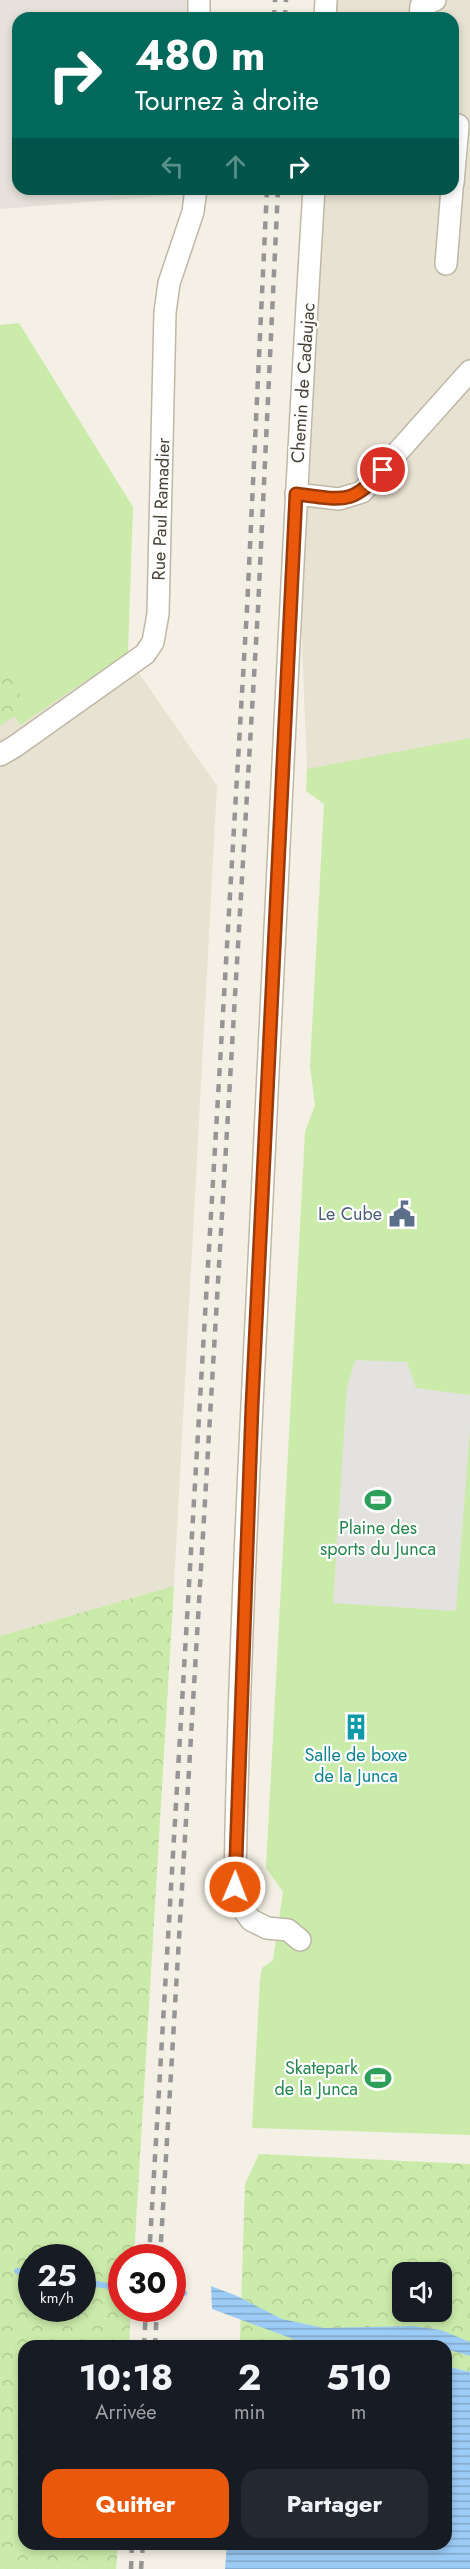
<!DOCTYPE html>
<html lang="fr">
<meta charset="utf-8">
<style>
:root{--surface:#171b24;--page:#242831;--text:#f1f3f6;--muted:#9ea1a6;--accent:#ea580c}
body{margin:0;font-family:Jost,sans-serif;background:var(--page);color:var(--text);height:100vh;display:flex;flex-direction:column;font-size:22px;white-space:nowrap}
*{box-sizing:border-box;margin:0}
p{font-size:20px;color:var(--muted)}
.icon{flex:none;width:33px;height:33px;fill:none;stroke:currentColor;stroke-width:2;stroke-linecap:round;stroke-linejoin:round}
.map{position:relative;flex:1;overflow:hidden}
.drawer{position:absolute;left:18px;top:2340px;width:434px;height:210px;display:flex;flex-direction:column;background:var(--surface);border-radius:18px;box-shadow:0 3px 9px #0003}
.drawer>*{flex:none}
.guide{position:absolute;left:12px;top:12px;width:447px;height:183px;border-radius:18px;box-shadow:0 3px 9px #0003;background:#00695c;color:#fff;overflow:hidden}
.fabs{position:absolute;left:392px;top:2262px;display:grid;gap:12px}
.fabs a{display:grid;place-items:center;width:60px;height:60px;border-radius:12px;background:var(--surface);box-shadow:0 3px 9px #0003;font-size:30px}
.speed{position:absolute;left:18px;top:2244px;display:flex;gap:12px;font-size:30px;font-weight:700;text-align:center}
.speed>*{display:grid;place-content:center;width:78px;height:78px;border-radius:50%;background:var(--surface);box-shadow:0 3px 9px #0003;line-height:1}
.speed small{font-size:15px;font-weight:400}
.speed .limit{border:9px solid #d22;background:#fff;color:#111}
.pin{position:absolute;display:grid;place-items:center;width:51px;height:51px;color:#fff;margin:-26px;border:3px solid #fff;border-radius:50%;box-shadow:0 2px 6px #0007}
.me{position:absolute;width:66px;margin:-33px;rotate:1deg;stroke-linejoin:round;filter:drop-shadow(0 0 4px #0008)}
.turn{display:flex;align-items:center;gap:21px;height:126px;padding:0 24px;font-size:27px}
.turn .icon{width:78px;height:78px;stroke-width:2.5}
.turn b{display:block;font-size:42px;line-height:51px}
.lanes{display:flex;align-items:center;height:57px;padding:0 24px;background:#0003;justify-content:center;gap:30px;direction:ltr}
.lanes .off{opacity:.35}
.eta{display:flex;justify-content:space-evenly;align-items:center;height:102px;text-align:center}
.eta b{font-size:36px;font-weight:700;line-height:42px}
.primary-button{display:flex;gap:12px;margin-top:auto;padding:12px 24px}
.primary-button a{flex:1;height:69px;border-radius:18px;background:var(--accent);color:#fff;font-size:24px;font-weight:700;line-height:69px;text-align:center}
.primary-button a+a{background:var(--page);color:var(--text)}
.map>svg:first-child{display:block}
.residential{fill:#e8e2d2}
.industrial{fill:#e6e1da}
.green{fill:#cbebaa}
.forest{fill:url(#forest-crowns);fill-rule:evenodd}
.parking{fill:#e4e2de}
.water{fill:url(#water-rules)}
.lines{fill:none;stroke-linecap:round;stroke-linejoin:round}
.stream{stroke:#9cccf6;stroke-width:6}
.minor-casing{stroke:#c0b8a7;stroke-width:24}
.minor{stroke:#fff;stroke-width:21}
.rail{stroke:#959595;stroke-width:4.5;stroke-dasharray:8 8;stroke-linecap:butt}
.route-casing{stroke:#983908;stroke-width:15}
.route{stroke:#ea580c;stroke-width:10}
.labels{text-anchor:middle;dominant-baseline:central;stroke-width:4.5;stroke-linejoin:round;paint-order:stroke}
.street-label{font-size:18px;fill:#474034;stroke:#fff}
.service-label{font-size:18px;fill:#4e5e75;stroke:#fff;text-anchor:end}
.leisure-label{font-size:18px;fill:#27864d;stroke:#fff}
.culture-label{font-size:18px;fill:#0d838f;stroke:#fff}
</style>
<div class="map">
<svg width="470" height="2569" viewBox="0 0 470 2569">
<defs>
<pattern id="forest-crowns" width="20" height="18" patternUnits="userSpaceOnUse" patternTransform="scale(1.5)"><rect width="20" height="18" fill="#cbebaa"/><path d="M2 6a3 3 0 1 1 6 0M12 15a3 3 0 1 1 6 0" fill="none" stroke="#b0cb93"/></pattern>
<pattern id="water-rules" width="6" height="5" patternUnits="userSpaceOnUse" patternTransform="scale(1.5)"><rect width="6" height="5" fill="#9cccf6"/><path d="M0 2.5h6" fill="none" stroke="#81a7c8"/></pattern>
</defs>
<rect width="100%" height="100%" fill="#f4f0e5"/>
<g class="residential">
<polygon points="332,0 470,0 470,739 307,769 296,494 314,189 453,189 453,18 330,18"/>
<polygon points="0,542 136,669 217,786 174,1586 0,1636"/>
</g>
<polygon class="industrial" points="0,0 189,0 190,18 18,18 18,189 186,189 186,194 0,209"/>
<g class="green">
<polygon points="19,323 133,507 128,652 20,725 0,694 0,325"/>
<polygon points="470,738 470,2135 252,2128 260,1980 262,1968 273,1960 283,1892 266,1868 305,1132 315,1105 310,1066 324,804 306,791 307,769"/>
</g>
<g class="forest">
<polygon points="0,661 28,707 0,726"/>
<path d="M 174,1586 L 134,2257 L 122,2258 L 122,2308 L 131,2309 L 129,2346 L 24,2346 L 24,2544 L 118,2544 L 116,2569 L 0,2569 L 0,1636 ZM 32,2258 L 82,2258 L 82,2308 L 32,2308 Z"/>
<path d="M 259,2154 L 470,2164 L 470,2372 L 446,2366 L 446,2346 L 290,2346 L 240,2340 L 245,2184 ZM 402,2272 L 441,2272 L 441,2312 L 402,2312 Z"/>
</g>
<polygon class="parking" points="355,1360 407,1362 416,1388 470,1395 470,1428 456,1611 333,1603 347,1387"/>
<g class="water">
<polygon points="211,2286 237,2296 282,2319 324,2328 413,2326 441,2330 470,2342 470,2356 446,2349 446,2346 304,2343 212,2309"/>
<polygon points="446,2366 470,2372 470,2569 225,2569 227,2544 446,2544"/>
</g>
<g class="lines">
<g class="stream">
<polyline points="17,2271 32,2273"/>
<polyline points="82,2282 122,2288"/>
<polyline points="172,2293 184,2293"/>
</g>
<g class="minor-casing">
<g id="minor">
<polyline points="199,0 199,18"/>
<polyline points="325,18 326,0"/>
<polyline points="420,18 421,6 435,0"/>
<polyline points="453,125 458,125 453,183"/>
<polyline points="446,264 452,189"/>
<polyline points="296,494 339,499 362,492 470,371"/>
<polyline points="0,755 14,747 145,654 153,642 158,614 165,312 169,283 193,212 196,189"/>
<path d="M 300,1940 L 288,1930 L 267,1928 L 251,1920 L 239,1904 L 235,1887 C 239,1622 255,1358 267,1093 C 282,792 295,490 314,189"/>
</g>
</g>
<use href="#minor" class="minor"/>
<g class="rail">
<polyline points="274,18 275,0"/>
<polyline points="285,18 286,0"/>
<polyline points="149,2258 247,609 267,189"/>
<polyline points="160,2258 258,609 278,189"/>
<polyline points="144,2346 146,2308"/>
<polyline points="155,2346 157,2308"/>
<polyline points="131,2569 132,2544"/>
<polyline points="141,2569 143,2544"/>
</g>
</g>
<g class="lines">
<g class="route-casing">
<path id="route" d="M 235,1887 L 252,1406 L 296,494 C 341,499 351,507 383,470"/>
</g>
<use href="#route" class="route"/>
</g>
<defs>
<g id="civic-bare" transform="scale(2.07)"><path d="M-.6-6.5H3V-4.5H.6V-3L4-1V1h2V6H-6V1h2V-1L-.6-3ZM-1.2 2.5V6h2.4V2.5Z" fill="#5c6f8a" stroke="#fff" stroke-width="2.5" paint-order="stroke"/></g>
<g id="stadium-bare" transform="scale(2.07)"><path d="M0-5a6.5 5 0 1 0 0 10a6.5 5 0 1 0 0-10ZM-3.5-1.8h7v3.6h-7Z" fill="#2e9e5b" stroke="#fff" stroke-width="2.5" paint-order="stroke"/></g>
<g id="building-bare" transform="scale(2.07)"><path d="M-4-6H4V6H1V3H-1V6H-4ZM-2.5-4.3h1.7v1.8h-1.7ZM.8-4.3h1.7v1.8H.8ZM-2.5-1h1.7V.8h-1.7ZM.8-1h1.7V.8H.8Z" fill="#0f9aa8" stroke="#fff" stroke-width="2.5" paint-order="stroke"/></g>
</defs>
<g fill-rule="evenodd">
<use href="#civic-bare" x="402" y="1214"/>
<use href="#stadium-bare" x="378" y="1500"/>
<use href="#building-bare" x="356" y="1727"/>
<use href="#stadium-bare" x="378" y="2078"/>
</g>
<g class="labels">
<g class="street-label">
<text transform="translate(303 383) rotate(-86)">Chemin de Cadaujac</text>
<text transform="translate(161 509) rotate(-88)">Rue Paul Ramadier</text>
</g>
<g class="service-label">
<text x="382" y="1214">Le Cube</text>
</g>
<g class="leisure-label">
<text x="378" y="1528">Plaine des<tspan x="378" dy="21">sports du Junca</tspan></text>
<text x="358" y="2068" text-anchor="end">Skatepark<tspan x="358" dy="21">de la Junca</tspan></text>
</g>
<g class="culture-label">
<text x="356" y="1755">Salle de boxe<tspan x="356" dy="21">de la Junca</tspan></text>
</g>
</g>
</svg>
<div class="fabs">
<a><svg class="icon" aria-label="sound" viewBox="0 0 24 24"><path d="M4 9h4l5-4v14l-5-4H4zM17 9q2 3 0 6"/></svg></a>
</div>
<div class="speed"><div>25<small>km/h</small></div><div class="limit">30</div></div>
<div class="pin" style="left:383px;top:470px;background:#d93025"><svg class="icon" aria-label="arrive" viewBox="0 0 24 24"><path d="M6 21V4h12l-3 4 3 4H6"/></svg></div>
<svg class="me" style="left:235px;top:1887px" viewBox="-20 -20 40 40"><circle r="17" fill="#ea580c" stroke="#fff" stroke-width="3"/><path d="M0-11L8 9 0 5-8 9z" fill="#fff"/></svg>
<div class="guide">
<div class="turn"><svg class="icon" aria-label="right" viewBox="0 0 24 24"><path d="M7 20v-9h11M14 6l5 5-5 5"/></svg><div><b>480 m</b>Tournez à droite</div></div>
<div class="lanes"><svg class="icon off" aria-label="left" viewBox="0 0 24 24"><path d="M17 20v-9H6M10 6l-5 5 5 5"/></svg><svg class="icon off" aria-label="ahead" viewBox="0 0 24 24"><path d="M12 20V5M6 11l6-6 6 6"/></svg><svg class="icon" aria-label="right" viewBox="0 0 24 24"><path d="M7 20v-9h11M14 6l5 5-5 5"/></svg></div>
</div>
<section class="drawer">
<div class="eta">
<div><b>10:18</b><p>Arrivée</p></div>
<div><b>2</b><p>min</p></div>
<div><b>510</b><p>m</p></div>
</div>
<div class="primary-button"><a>Quitter</a><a>Partager</a></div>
</section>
</div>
